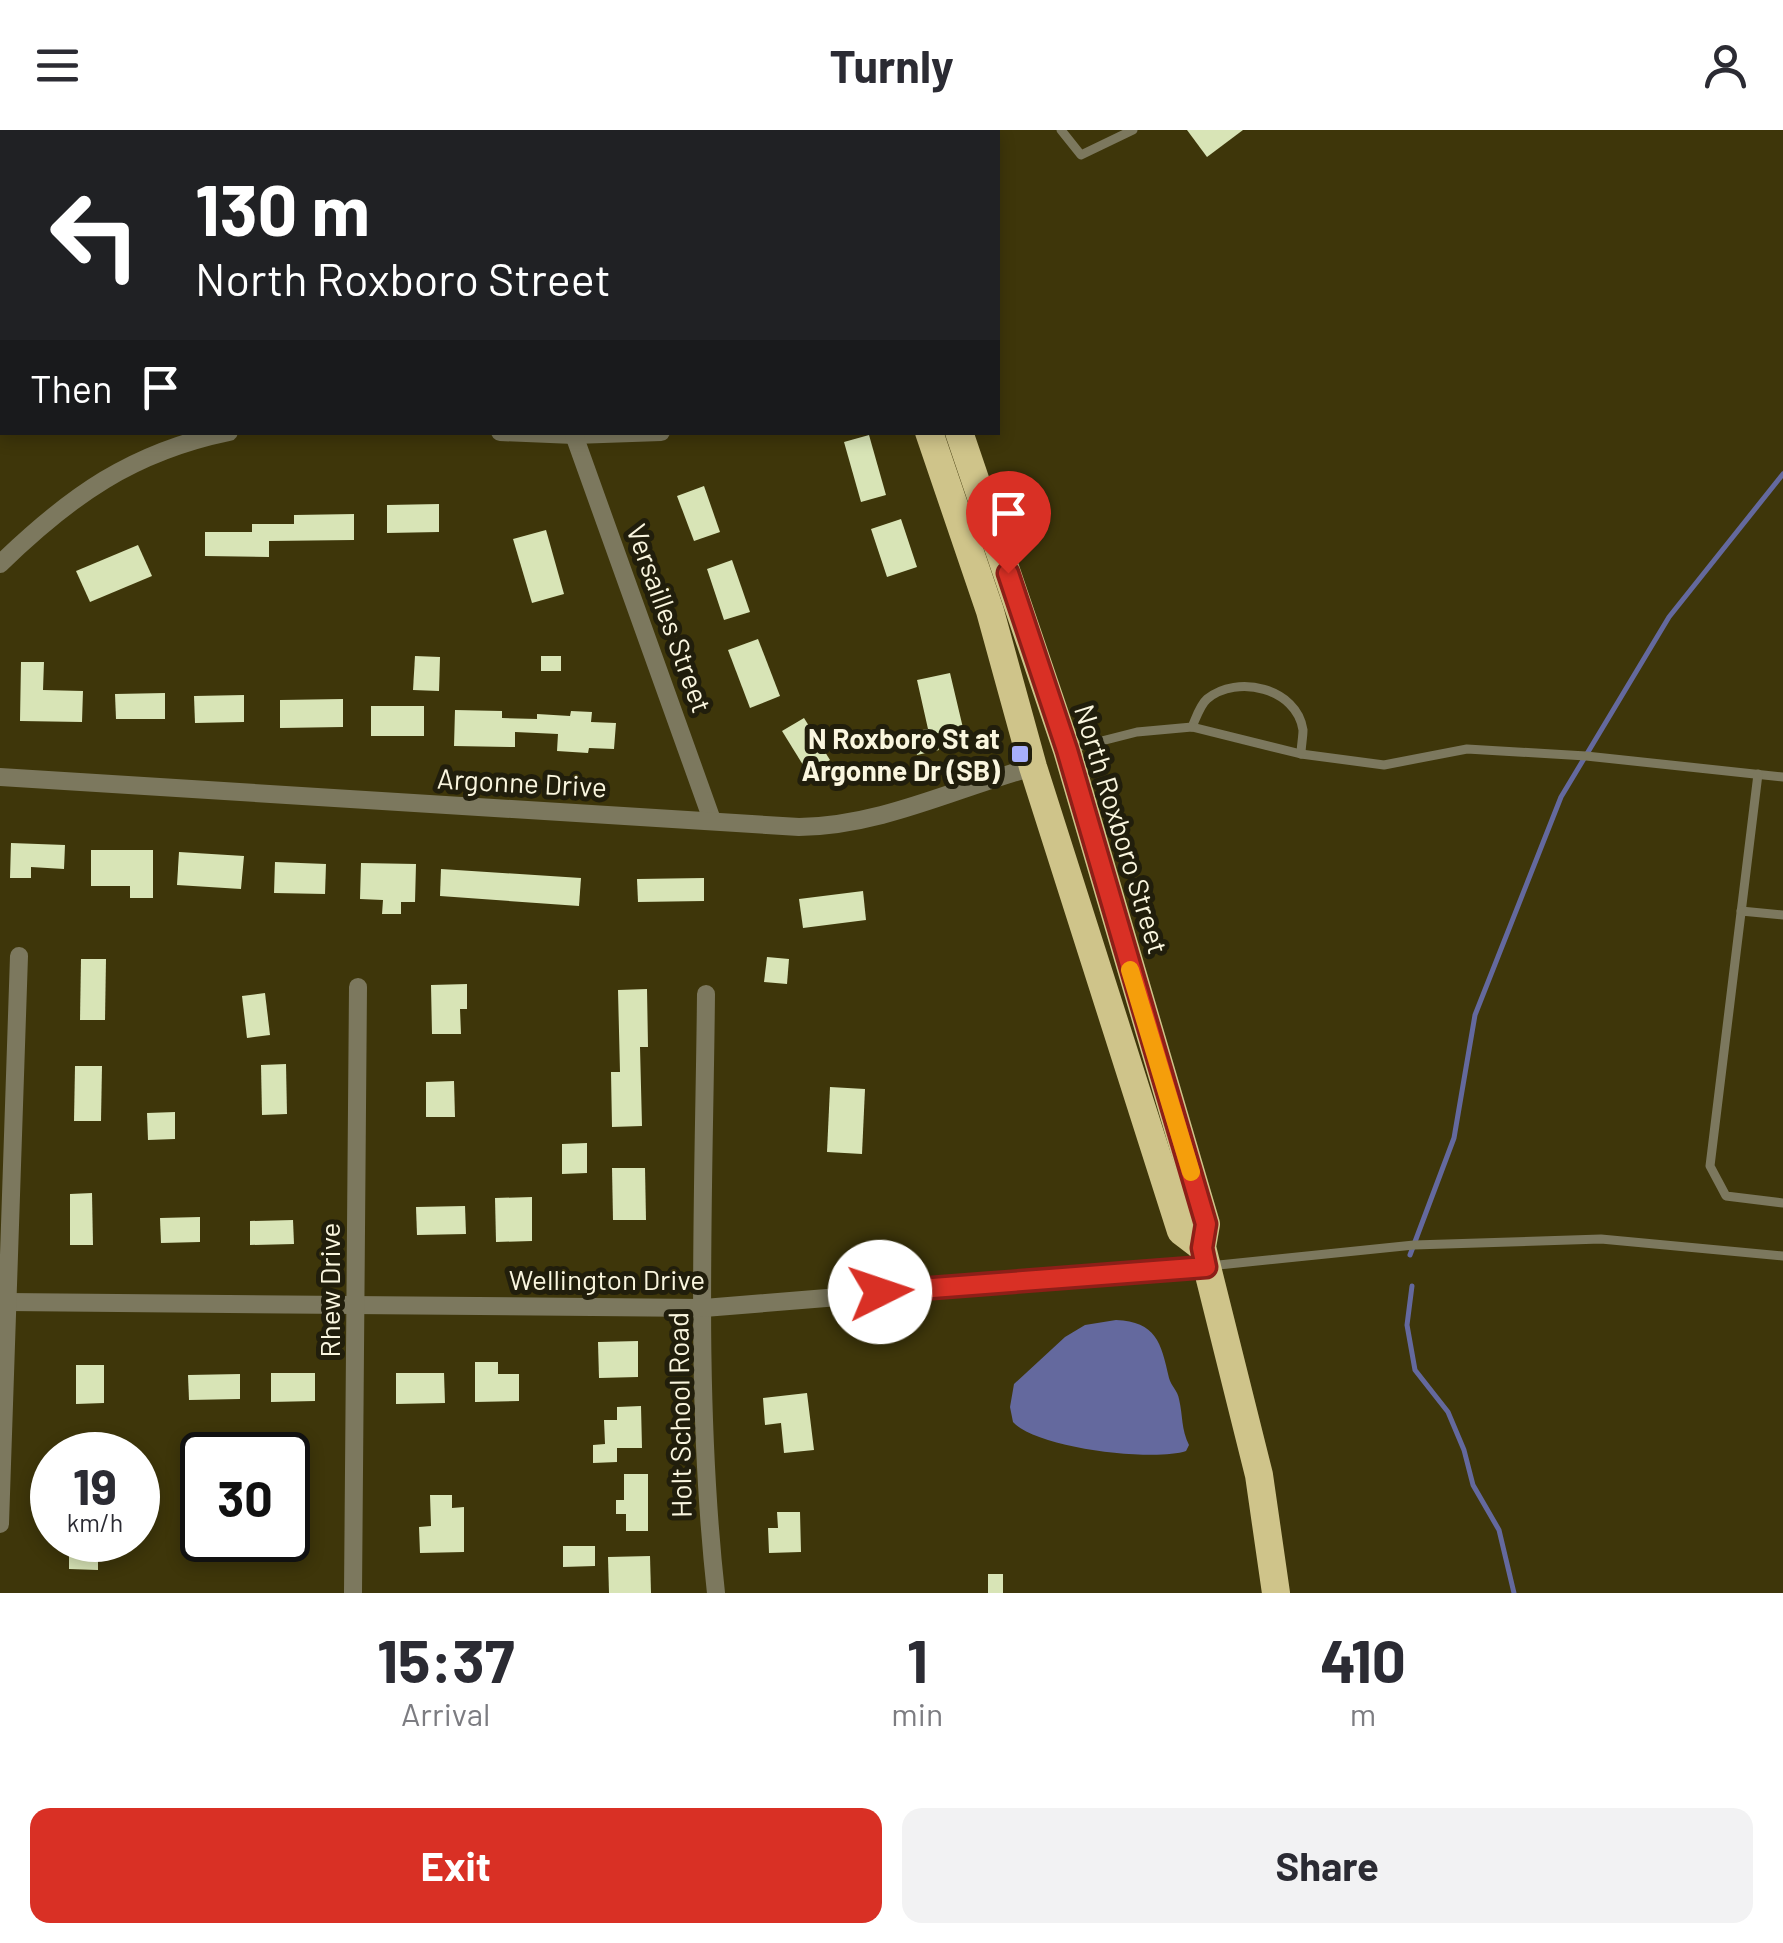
<!DOCTYPE html>
<style>
:root{--surface:#fff;--page:#f2f2f3;--text:#2b2b33;--muted:#7c7c81;--accent:#d93025}
body{margin:0;font-family:Barlow,sans-serif;background:var(--page);color:var(--text);height:100vh;display:flex;flex-direction:column;font-size:38px;white-space:nowrap}
*{box-sizing:border-box;margin:0}
p{font-size:32px;color:var(--muted)}
.icon{flex:none;width:55px;height:55px;fill:none;stroke:currentColor;stroke-width:2;stroke-linecap:round;stroke-linejoin:round}
.map{position:relative;height:1463px;overflow:hidden}
.drawer{display:flex;flex-direction:column;background:var(--surface);flex:1}
.drawer>*{flex:none}
.top-card{position:absolute;left:0px;top:0px;width:1000px;height:305px;box-shadow:0 5px 15px #0003;background:#202124;color:#fff;overflow:hidden}
.speed{position:absolute;left:30px;top:1302px;display:flex;gap:20px;font-size:50px;font-weight:700;text-align:center}
.speed>*{display:grid;place-content:center;width:130px;height:130px;border-radius:50%;background:var(--surface);box-shadow:0 5px 15px #0003;line-height:1}
.speed small{font-size:25px;font-weight:400}
.speed .limit{border:5px solid #111;border-radius:15px;background:#fff;color:#111}
.pin{position:absolute;display:grid;place-items:center;width:85px;height:85px;color:#fff;margin:-102px -42px;border-radius:50% 50% 50% 0;rotate:-45deg;box-shadow:0 0 10px #0007}
.pin .icon{rotate:45deg}
.me{position:absolute;width:110px;margin:-55px;rotate:86deg;stroke-linejoin:round;filter:drop-shadow(0 0 8px #0008)}
.turn{display:flex;align-items:center;gap:35px;height:210px;padding:0 30px;font-size:45px}
.turn .icon{width:130px;height:130px;stroke-width:2.5}
.turn b{display:block;font-size:70px;line-height:85px}
.then{display:flex;align-items:center;height:95px;padding:0 30px;background:#0003;gap:20px;font-size:38px}
.eta{display:flex;justify-content:space-evenly;align-items:center;height:170px;text-align:center}
.eta b{font-size:60px;font-weight:700;line-height:70px}
.action{display:flex;gap:20px;margin-top:auto;padding:20px 30px}
.action a{flex:1;height:115px;border-radius:20px;background:var(--accent);color:#fff;font-size:40px;font-weight:700;line-height:115px;text-align:center}
.action a+a{background:var(--page);color:var(--text)}
header{display:flex;justify-content:space-between;align-items:center;height:130px;padding:0 30px;background:var(--surface);font-size:45px;font-weight:700}
.map>svg:first-child{display:block}
.green{fill:#165538}
.water{fill:#64699e}
.lines{fill:none;stroke-linecap:round;stroke-linejoin:round}
.stream{stroke:#64699e;stroke-width:5}
.building{fill:#d8e4b6}
.service{stroke:#7c785e;stroke-width:9}
.minor{stroke:#7c785e;stroke-width:18}
.trunk{stroke:#cfc48a;stroke-width:28}
.route-casing{stroke:#8d1f18;stroke-width:25}
.route{stroke:#d93025;stroke-width:18}
.slow{stroke:#f59e0b;stroke-width:18}
.poi-dot{fill:#a8b0fc;stroke:#211e0c;stroke-width:4}
.labels{text-anchor:middle;dominant-baseline:central;stroke-width:10;stroke-linejoin:round;paint-order:stroke}
.street-label{font-size:28px;fill:#faf6df;stroke:#211e0c}
.poi-label{font-size:28px;font-weight:bold;fill:#faf6df;stroke:#211e0c;text-anchor:end}
</style>
<header><svg class="icon" aria-label="menu" viewBox="0 0 24 24"><path d="M4 6h16M4 12h16M4 18h16"/></svg>Turnly<svg class="icon" aria-label="person" viewBox="0 0 24 24"><circle cx="12" cy="8" r="4"/><path d="M4 21q1-7 8-7t8 7"/></svg></header>
<div class="map">
<svg width="1783" height="1463" viewBox="0 0 1783 1463">
<rect width="100%" height="100%" fill="#3e360a"/>
<polygon class="green" points="0,0 53,0 2,2 0,115"/>
<path class="water" d="M 1116,1190 C 1156,1192 1161,1212 1169,1248 C 1171,1256 1178,1261 1179,1269 C 1183,1286 1181,1299 1189,1315 L 1186,1321 C 1154,1332 1036,1318 1013,1292 L 1010,1277 L 1014,1254 L 1065,1207 L 1085,1195 Z"/>
<g class="lines">
<g class="stream">
<polyline points="75,2 77,0"/>
<polyline points="0,179 2,173"/>
<polyline points="1410,1125 1454,1008 1475,885 1561,667 1669,487 1783,344"/>
<polyline points="1412,1156 1407,1195 1415,1240 1448,1282 1464,1320 1473,1355 1499,1400 1514,1463"/>
</g>
</g>
<g class="building">
<polygon points="1187,0 1243,0 1207,27"/>
<polygon points="869,305 886,365 861,372 844,312"/>
<polygon points="704,356 720,402 694,411 677,366"/>
<polygon points="439,374 439,402 387,403 387,375"/>
<polygon points="354,384 354,410 269,411 269,427 205,426 205,402 252,402 252,394 294,394 294,385"/>
<polygon points="901,389 917,437 887,447 871,399"/>
<polygon points="546,400 564,464 532,473 513,409"/>
<polygon points="138,415 152,446 90,472 76,441"/>
<polygon points="732,430 750,482 724,490 707,439"/>
<polygon points="758,509 780,566 750,578 728,520"/>
<polygon points="415,526 440,527 439,561 413,560"/>
<rect x="541" y="526" width="20" height="15"/>
<polygon points="21,532 44,532 43,560 83,561 82,592 20,591"/>
<polygon points="950,543 963,598 935,604 939,620 917,625 912,602 928,599 917,550"/>
<polygon points="165,563 165,589 116,589 115,564"/>
<polygon points="244,565 244,592 195,593 194,566"/>
<polygon points="343,569 343,597 280,598 280,570"/>
<rect x="371" y="576" width="53" height="30"/>
<polygon points="455,580 502,581 502,588 537,589 537,584 570,586 571,581 592,582 591,592 616,593 614,619 589,618 588,623 557,621 558,604 515,602 515,617 454,616"/>
<polygon points="804,588 830,630 808,643 782,601"/>
<polygon points="11,713 65,715 64,739 31,737 31,748 10,748"/>
<polygon points="91,720 153,720 153,768 130,768 130,756 91,756"/>
<polygon points="179,722 244,726 241,759 177,755"/>
<polygon points="275,732 326,734 325,764 274,763"/>
<polygon points="361,733 416,734 415,772 401,772 401,784 382,784 383,770 360,769"/>
<polygon points="441,739 581,748 579,776 440,766"/>
<polygon points="704,748 704,771 638,772 637,749"/>
<polygon points="863,761 866,790 803,798 799,769"/>
<polygon points="767,827 789,829 787,854 764,852"/>
<polygon points="81,829 106,829 105,890 80,890"/>
<polygon points="467,854 467,879 460,879 461,904 432,904 431,855"/>
<polygon points="647,859 648,917 640,917 642,996 612,997 611,942 620,942 618,860"/>
<polygon points="265,863 270,905 247,908 242,866"/>
<polygon points="286,934 287,984 262,985 261,935"/>
<polygon points="75,936 102,936 101,991 74,991"/>
<polygon points="454,951 455,987 426,987 426,952"/>
<polygon points="830,957 865,959 862,1024 827,1022"/>
<polygon points="175,982 175,1009 148,1010 147,983"/>
<polygon points="587,1013 587,1043 562,1044 562,1014"/>
<polygon points="612,1038 645,1038 646,1090 613,1090"/>
<polygon points="92,1063 93,1115 70,1115 70,1064"/>
<polygon points="532,1067 532,1111 496,1112 495,1068"/>
<polygon points="465,1076 466,1104 417,1105 416,1077"/>
<polygon points="200,1087 200,1112 161,1113 160,1088"/>
<polygon points="293,1090 294,1114 250,1115 250,1091"/>
<polygon points="638,1211 638,1247 599,1248 598,1212"/>
<polygon points="475,1232 498,1232 498,1244 519,1244 519,1271 475,1272"/>
<polygon points="76,1235 104,1235 104,1273 76,1274"/>
<polygon points="271,1243 315,1243 315,1271 271,1272"/>
<polygon points="396,1243 444,1243 445,1273 396,1274"/>
<polygon points="240,1244 240,1269 189,1270 188,1245"/>
<polygon points="807,1263 814,1320 784,1323 781,1293 765,1295 763,1268"/>
<polygon points="641,1276 642,1318 617,1318 617,1332 593,1333 593,1315 605,1314 604,1290 617,1290 617,1277"/>
<polygon points="100,1310 101,1325 72,1325 71,1311"/>
<polygon points="624,1344 648,1344 648,1401 626,1401 626,1384 616,1384 616,1370 624,1370"/>
<polygon points="430,1365 452,1365 452,1378 464,1377 464,1422 420,1423 419,1397 431,1396"/>
<polygon points="777,1382 800,1382 801,1422 769,1423 768,1398 778,1398"/>
<polygon points="69,1410 98,1410 98,1440 69,1439"/>
<polygon points="563,1416 595,1416 595,1436 563,1437"/>
<polygon points="650,1426 651,1463 609,1463 608,1427"/>
<rect x="988" y="1444" width="15" height="19"/>
</g>
<g class="lines">
<g class="service">
<polyline points="846,0 848,2"/>
<polyline points="1061,0 1081,25 1133,0"/>
<polyline points="969,2 975,0"/>
<path d="M 1192,597 C 1196,588 1200,575 1207,569 C 1237,544 1297,558 1303,600 C 1303,607 1301,617 1301,624"/>
<polyline points="1070,619 1137,602 1192,597 1301,624 1384,635 1467,619 1586,626 1783,647"/>
<polyline points="1758,644 1710,1036 1726,1066 1783,1073"/>
<polyline points="1741,781 1783,785"/>
<polyline points="1209,1136 1414,1115 1601,1109 1783,1126"/>
</g>
<g class="minor">
<polyline points="956,2 956,0"/>
<polyline points="500,302 574,305 661,302"/>
<polyline points="574,305 712,690"/>
<path d="M 0,434 C 70,366 132,322 229,302"/>
<path d="M 0,647 L 799,697 C 881,696 956,658 1033,637"/>
<path d="M 706,864 C 704,1063 694,1265 716,1463"/>
<polyline points="7,1172 704,1178 1206,1137"/>
<polyline points="0,1394 19,826"/>
<polyline points="353,1463 358,857"/>
</g>
<g class="trunk">
<polyline points="792,0 793,2"/>
<polyline points="929,302 990,481 1033,637 1181,1101 1202,1117"/>
<polyline points="959,302 1067,620 1206,1094 1202,1117 1259,1345 1276,1463"/>
</g>
</g>
<g class="lines">
<g class="route-casing">
<polyline id="route" points="880,1162 1206,1137 1202,1118 1206,1094 1067,620 1008,443"/>
</g>
<use href="#route" class="route"/>
<polyline class="slow" points="1130,840 1191,1042"/>
</g>
<rect class="poi-dot" x="1010" y="614" width="20" height="20" rx="5"/>
<g class="labels">
<g class="street-label">
<text transform="translate(670 488) rotate(70)">Versailles Street</text>
<text transform="translate(522 652) rotate(3)">Argonne Drive</text>
<text transform="translate(1122 699) rotate(73)">North Roxboro Street</text>
<text x="607" y="1149">Wellington Drive</text>
<text transform="translate(329 1160) rotate(-90)">Rhew Drive</text>
<text transform="translate(679 1285) rotate(-91)">Holt School Road</text>
</g>
<g class="poi-label">
<text x="1000" y="608">N Roxboro St at<tspan x="1000" dy="32">Argonne Dr (SB)</tspan></text>
</g>
</g>
</svg>
<div class="speed"><div>19<small>km/h</small></div><div class="limit">30</div></div>
<div class="pin" style="left:1008px;top:443px;background:#d93025"><svg class="icon" aria-label="arrive" viewBox="0 0 24 24"><path d="M6 21V4h12l-3 4 3 4H6"/></svg></div>
<svg class="me" style="left:880px;top:1162px" viewBox="-20 -20 40 40"><circle r="19" fill="#fff"/><path d="M0-13L10 11 0 6-10 11z" fill="#d93025"/></svg>
<div class="top-card">
<div class="turn"><svg class="icon" aria-label="left" viewBox="0 0 24 24"><path d="M17 20v-9H6M10 6l-5 5 5 5"/></svg><div><b>130 m</b>North Roxboro Street</div></div>
<div class="then">Then<svg class="icon" aria-label="arrive" viewBox="0 0 24 24"><path d="M6 21V4h12l-3 4 3 4H6"/></svg></div>
</div>
</div>
<section class="drawer">
<div class="eta">
<div><b>15:37</b><p>Arrival</p></div>
<div><b>1</b><p>min</p></div>
<div><b>410</b><p>m</p></div>
</div>
<div class="action"><a>Exit</a><a>Share</a></div>
</section>
